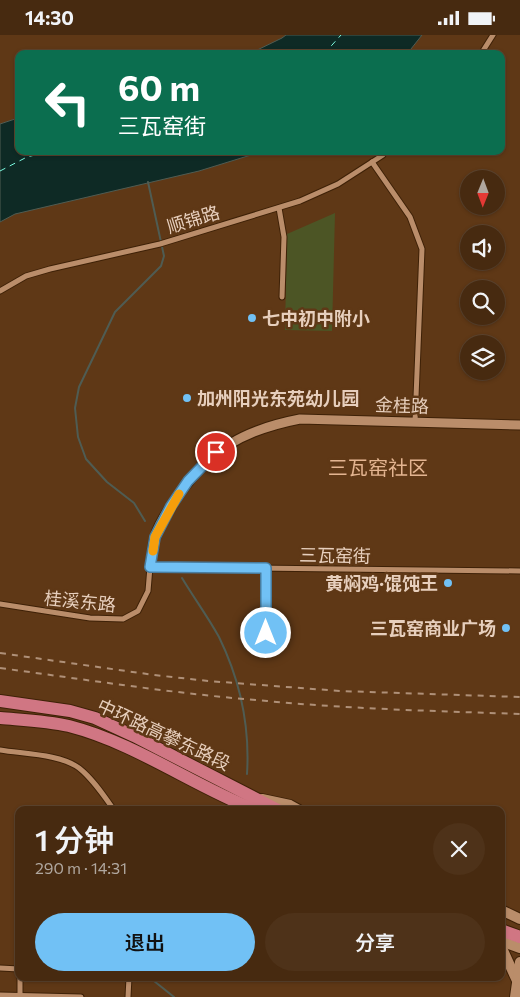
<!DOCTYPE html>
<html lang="zh">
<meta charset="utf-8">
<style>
:root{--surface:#472a10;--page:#4e3219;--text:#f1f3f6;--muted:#b0a79f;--line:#5f4630;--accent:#71c1f5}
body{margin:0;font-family:Commissioner,"Noto Sans SC",sans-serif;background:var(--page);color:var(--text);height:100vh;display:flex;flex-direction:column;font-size:19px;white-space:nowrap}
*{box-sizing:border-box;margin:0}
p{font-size:16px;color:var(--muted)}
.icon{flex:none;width:28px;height:28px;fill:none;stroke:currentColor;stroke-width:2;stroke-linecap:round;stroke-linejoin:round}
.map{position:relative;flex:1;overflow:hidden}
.panel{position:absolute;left:15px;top:771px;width:490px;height:175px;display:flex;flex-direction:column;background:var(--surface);border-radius:10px;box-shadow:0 1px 4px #0004,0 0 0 1px var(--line)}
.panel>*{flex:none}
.top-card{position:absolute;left:15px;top:15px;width:490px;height:105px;border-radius:10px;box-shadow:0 1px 4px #0004,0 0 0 1px var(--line);background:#0b6e4f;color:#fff;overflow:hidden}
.needle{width:32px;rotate:181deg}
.controls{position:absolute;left:460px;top:135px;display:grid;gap:10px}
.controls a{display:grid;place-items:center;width:45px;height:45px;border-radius:50%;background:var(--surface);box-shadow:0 1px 4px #0004,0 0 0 1px var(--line);font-size:25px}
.pin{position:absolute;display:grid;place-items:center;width:42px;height:42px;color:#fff;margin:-21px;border:2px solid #fff;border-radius:50%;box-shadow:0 1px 5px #0007}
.me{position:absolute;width:55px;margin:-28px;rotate:0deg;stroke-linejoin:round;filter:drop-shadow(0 0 4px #0008)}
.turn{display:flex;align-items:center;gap:18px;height:105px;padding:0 20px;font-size:22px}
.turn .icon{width:65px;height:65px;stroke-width:2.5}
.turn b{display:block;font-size:35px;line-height:42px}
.round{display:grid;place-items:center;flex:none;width:52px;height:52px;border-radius:26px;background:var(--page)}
.overview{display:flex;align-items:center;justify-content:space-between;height:85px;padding:0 20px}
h1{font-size:30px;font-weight:600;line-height:38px}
.cta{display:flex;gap:10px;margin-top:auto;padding:10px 20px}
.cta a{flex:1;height:58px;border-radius:30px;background:var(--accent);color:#111;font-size:20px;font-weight:600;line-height:58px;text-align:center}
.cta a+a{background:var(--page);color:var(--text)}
.status{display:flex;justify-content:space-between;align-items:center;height:35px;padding:0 25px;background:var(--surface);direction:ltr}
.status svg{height:14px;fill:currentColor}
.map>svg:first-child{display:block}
.grass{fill:#4c5525}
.water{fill:#0e2a25;stroke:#4f5c53}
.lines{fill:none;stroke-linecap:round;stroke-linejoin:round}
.stream{stroke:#4f5c53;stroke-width:2}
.ferry{stroke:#7bfae0;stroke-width:1;stroke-dasharray:6 5;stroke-linecap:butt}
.minor-casing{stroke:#3e2107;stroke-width:7}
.tertiary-casing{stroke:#3e2107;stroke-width:11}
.secondary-casing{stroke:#3e2107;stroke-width:12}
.primary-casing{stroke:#3e2107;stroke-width:14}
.minor{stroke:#ba8d6a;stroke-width:5}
.tertiary{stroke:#ba8d6a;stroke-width:9}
.secondary{stroke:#ba8d6a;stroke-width:10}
.primary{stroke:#d07683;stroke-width:12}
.rail{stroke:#af9078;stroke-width:2;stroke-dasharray:6 6;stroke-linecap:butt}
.route-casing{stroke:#497d9f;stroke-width:12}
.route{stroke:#71c1f5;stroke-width:9}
.slow{stroke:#f59e0b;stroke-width:9}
.poi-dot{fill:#71c1f5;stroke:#5f3816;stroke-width:2}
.labels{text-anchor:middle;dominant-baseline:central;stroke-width:5;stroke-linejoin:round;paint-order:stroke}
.street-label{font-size:18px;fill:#e7cfbd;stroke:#5f3816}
.poi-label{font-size:18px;font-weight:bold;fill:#e7cfbd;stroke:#5f3816;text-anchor:start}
.quarter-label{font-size:20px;fill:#e3b490;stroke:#5f3816}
</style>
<div class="status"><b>14:30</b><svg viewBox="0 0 49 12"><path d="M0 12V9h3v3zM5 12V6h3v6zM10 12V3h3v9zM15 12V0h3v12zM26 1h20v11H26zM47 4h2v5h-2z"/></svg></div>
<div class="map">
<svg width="520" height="962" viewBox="0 0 520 962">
<rect width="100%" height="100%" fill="#5f3816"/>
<polygon class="grass" points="335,178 332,296 285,295 287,199"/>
<g class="water">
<polygon points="286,0 422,0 407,19 249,19 282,3"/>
<polygon points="18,83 19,116 264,116 199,136 15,179 0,187 0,89"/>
</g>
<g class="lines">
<g class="stream">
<polyline points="145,486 134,468 107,447 86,424 78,402 75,373 79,352 115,277 161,231 164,221 148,147"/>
<path d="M 182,543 C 194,563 208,582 219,602 C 240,645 250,691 247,739"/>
<polyline points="149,942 174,962"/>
</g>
<g class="ferry">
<polyline points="324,19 341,0"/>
<polyline points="0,136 27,122 51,116"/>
</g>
<g class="minor-casing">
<g id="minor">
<polyline points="481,19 493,0"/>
<polyline points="372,127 410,182 422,214 415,387"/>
<polyline points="279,173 284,202 282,262"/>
<polyline points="0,256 26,241 50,234 160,209 300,166 338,149 383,120 385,116"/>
<polyline points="266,533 266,598"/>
<polyline points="0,569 90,583 123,584 138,576 148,556 150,532 520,536"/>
<path d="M 0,715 C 23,719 60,719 79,733 C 93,744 104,761 114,775"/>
<polyline points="0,933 19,934"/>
<polyline points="0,960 81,962"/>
<polyline points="20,962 20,942"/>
<polyline points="128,962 129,942"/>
</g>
</g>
<g class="tertiary-casing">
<path id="tertiary" d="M 150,532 C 152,522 152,511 155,501 C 159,488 169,473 178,461 C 211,414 243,395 300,384 L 520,390"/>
</g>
<g class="secondary-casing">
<g id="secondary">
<polyline points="262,764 290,770 299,775"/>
<polyline points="501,875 520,884"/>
<polyline points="501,906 520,913"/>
<polyline points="501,911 518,948"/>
<polyline points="515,962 520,927"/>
</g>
</g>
<g class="primary-casing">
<g id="primary">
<polyline points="0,666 70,676 95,683 134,701 278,775"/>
<path d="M 0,683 C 22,685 47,686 69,691 C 135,708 192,750 255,775"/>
<polyline points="501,895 520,902"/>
</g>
</g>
<use href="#minor" class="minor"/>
<use href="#tertiary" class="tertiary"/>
<use href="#secondary" class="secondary"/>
<use href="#primary" class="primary"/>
<g class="rail">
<polyline points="0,618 154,640 208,646 340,656 520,662"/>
<path d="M 0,633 C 89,645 177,659 267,666 C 351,674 436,676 520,679"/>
</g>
</g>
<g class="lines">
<g class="route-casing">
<polyline id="route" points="216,417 188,446 171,471 155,502 150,532 266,533 266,598"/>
</g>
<use href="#route" class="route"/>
<polyline class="slow" points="153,516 155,502 179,459"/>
</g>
<g class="poi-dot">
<circle cx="252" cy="283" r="5"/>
<circle cx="187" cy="363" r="5"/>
<circle cx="448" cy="548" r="5"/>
<circle cx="506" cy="593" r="5"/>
</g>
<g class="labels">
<g class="street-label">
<text transform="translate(193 184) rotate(-17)">顺锦路</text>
<text transform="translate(402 370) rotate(2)">金桂路</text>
<text transform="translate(335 520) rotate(1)">三瓦窑街</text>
<text transform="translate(80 566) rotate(6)">桂溪东路</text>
<text transform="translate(164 699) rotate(25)">中环路高攀东路段</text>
</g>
<g class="poi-label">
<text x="262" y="283">七中初中附小</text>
<text x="197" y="363">加州阳光东苑幼儿园</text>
<text x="438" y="548" text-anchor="end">黄焖鸡·馄饨王</text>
<text x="496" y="593" text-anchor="end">三瓦窑商业广场</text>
</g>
<g class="quarter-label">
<text x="378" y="432">三瓦窑社区</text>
</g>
</g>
</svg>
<div class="controls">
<a><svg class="needle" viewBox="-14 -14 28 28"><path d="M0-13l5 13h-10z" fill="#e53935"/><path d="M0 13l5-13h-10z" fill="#b0a79f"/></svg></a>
<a><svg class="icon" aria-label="sound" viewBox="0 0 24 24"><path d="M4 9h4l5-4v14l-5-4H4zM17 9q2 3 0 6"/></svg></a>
<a><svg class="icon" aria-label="search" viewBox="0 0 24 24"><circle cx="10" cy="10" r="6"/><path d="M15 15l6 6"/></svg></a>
<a><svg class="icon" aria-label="layers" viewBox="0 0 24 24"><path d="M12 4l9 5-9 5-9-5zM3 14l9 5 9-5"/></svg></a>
</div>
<div class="pin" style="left:216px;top:417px;background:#d93025"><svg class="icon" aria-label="arrive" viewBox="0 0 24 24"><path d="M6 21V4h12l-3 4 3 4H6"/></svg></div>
<svg class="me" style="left:266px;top:598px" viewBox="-20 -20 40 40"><circle r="17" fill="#71c1f5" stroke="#fff" stroke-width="3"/><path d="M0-11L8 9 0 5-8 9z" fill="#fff"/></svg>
<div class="top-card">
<div class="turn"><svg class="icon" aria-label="left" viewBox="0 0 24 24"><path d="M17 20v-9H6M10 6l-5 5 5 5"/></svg><div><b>60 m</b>三瓦窑街</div></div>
</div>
<section class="panel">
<div class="overview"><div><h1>1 分钟</h1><p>290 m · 14:31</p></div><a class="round"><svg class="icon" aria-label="close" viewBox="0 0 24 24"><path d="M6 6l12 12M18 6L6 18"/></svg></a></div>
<div class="cta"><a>退出</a><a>分享</a></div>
</section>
</div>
